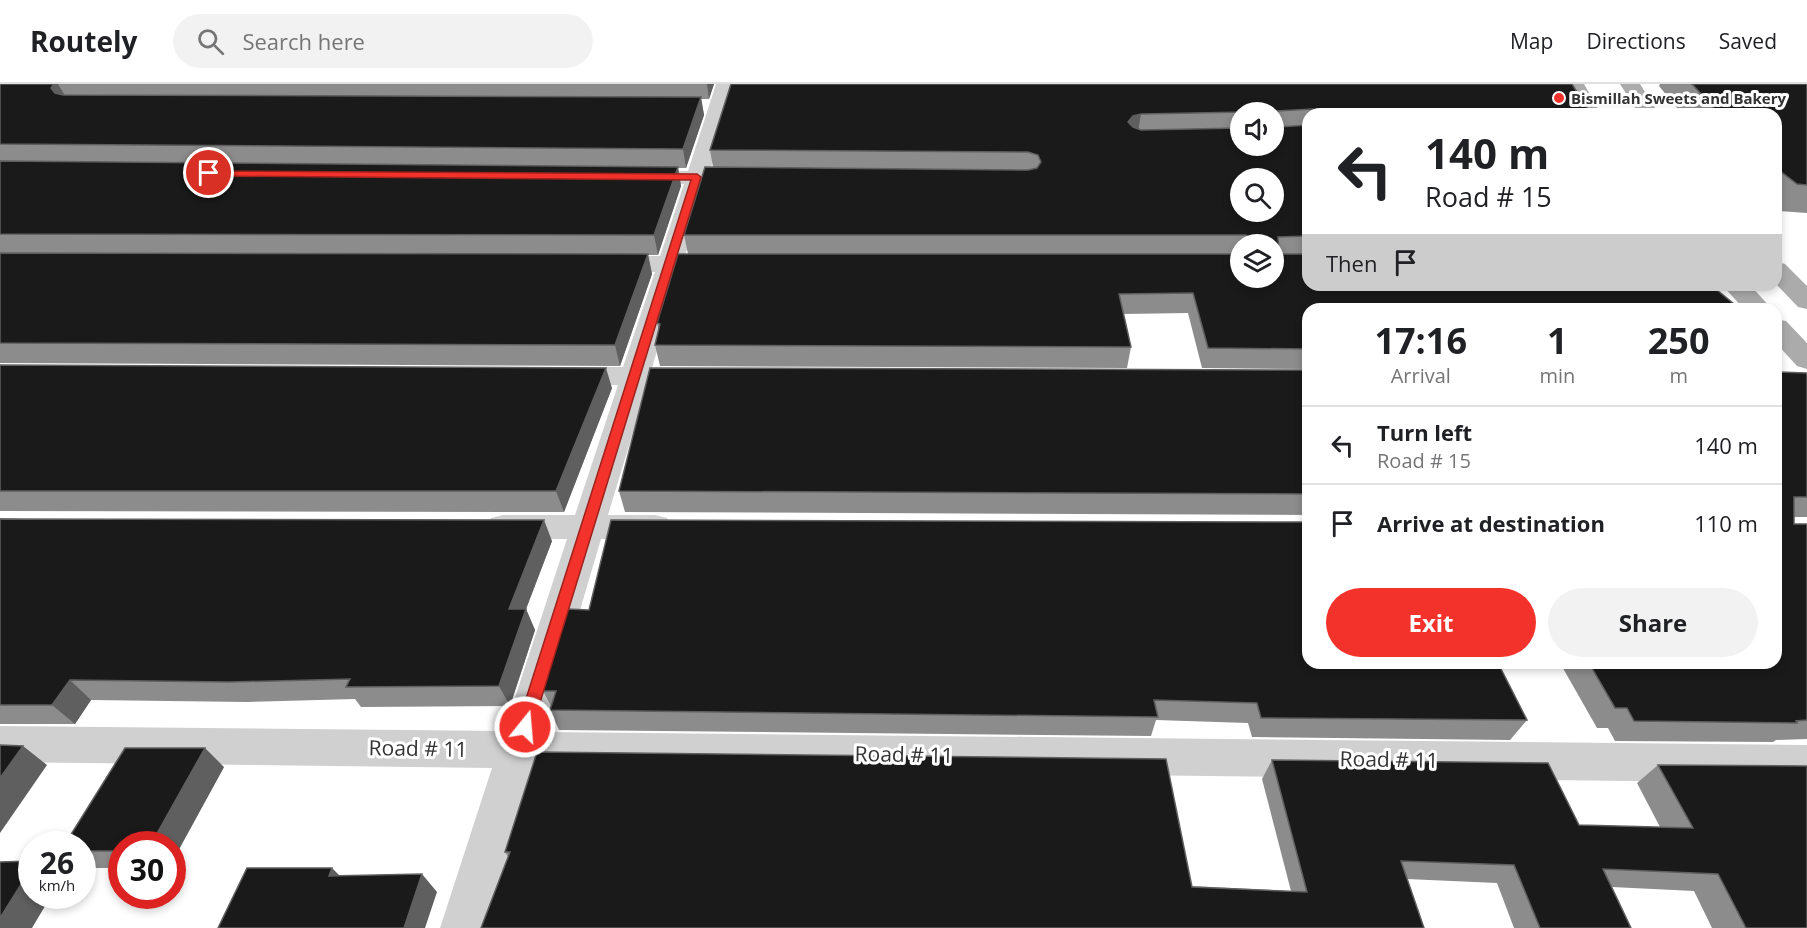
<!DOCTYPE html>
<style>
:root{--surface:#fff;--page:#f2f2f2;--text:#202124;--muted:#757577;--line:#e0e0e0;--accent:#f3332b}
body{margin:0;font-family:"Open Sans",sans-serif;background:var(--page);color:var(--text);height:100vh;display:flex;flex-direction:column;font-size:22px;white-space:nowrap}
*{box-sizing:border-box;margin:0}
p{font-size:20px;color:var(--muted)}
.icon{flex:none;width:33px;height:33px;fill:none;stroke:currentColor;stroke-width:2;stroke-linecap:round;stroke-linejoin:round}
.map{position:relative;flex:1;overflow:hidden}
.sheet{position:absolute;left:1302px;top:219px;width:480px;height:366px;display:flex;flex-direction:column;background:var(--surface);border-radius:18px;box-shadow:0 3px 9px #0003}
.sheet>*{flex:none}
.hud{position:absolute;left:1302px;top:24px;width:480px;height:183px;border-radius:18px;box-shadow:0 3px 9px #0003;background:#fff;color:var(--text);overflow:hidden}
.tools{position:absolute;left:1230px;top:18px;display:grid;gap:12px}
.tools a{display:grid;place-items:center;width:54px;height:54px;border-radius:50%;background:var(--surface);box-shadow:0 3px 9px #0003;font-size:30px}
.speed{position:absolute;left:18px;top:747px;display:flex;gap:12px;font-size:30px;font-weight:700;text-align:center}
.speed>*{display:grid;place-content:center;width:78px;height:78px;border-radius:50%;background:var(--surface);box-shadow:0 3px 9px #0003;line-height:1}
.speed small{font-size:15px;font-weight:400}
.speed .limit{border:9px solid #d22;background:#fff;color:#111}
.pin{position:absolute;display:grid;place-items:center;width:51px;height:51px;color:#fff;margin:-26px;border:3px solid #fff;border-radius:50%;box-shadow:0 2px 6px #0007}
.me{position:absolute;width:66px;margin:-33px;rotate:17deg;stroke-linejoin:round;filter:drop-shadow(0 0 4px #0008)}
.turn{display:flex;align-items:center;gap:21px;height:126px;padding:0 24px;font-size:27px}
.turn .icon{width:78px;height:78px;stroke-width:2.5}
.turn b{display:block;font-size:42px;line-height:51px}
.then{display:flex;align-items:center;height:57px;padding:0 24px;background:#0003;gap:12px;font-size:22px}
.eta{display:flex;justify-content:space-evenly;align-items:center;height:102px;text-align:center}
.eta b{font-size:36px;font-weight:700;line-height:42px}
.cta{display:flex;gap:12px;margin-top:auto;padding:12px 24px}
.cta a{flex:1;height:69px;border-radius:36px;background:var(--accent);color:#fff;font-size:24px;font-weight:700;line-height:69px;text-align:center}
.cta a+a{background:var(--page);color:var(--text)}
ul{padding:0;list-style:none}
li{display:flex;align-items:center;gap:18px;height:78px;padding:0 24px;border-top:2px solid var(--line)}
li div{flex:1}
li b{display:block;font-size:22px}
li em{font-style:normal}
header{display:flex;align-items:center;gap:36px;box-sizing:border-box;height:84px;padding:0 30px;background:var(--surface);border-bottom:2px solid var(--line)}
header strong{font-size:28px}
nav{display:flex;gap:33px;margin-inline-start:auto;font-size:21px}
.search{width:420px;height:54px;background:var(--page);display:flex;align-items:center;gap:15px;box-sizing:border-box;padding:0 21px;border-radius:33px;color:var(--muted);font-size:22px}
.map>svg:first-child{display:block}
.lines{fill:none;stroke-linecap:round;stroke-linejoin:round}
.street{fill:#d0d0d0;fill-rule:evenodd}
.primary{fill:#ababab;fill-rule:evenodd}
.wall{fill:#8c8c8c;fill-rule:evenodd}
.shaded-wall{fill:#5f5f5f}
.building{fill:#1a1a1a;stroke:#5f5f5f;stroke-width:1.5;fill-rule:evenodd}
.route{fill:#f3332b;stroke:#9e211c;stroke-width:1.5}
.poi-dot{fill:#f3332b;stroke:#fff;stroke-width:2}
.labels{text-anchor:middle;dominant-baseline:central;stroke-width:6;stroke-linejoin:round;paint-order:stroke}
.far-poi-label{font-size:15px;font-weight:bold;fill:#333;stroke:#fff;text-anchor:start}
.near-street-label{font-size:21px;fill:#333;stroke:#fff}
</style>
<header>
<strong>Routely</strong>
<div class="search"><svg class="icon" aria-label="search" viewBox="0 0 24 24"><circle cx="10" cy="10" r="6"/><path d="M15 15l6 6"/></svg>Search here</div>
<nav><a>Map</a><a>Directions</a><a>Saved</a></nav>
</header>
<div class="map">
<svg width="1807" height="844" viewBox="0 0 1807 844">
<rect width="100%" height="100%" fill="#fff"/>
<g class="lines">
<polygon class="street" points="716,0 736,0 710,87 753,89 756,94 753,99 706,100 685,172 729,175 733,180 729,185 720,188 680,188 652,284 691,284 701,287 705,293 701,299 691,302 647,302 608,431 655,431 667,434 672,443 667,452 655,455 601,455 544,648 1807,661 1807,699 534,684 486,844 440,844 492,684 0,678 0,642 504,647 567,455 503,455 491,452 486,443 491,434 503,431 575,431 618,301 563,301 553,298 549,292 553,286 563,283 623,283 655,188 606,188 597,185 593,180 597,175 606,172 660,172 684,100 627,98 624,93 627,88 635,86 688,87"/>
<g class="primary">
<polygon points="1564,0 1584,0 1601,30 1581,30"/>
<polygon points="1620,0 1640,0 1659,30 1639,30"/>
<polygon points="1776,177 1785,180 1807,202 1807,225 1798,223 1776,200"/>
<polygon points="1722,201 1750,201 1772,225 1744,225"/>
<polygon points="1776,235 1786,237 1807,259 1807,285 1797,282 1776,259"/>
</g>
</g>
<g class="wall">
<polygon points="0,0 714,0 709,15 701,15 704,31 686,84 678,84 681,102 658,171 648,171 652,190 620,282 0,279"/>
<path d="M 731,0 L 1577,10 L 1591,30 L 1308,30 L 1308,285 L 1202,284 L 1188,229 L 1123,230 L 1131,263 L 1127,284 L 660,282 L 655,261 L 659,247 L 657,239 L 688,170 L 684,151 L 713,83 L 710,66 ZM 1240,28 L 1274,28 L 1240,62 ZM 1240,160 L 1274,160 L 1240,194 Z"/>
<polygon points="1660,0 1807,0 1807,129 1779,127 1776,125 1776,30 1682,30 1659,2"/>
<polygon points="0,281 612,304 564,428 0,427"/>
<polygon points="1308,286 1308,431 625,428 619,407"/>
<polygon points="1807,289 1807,433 1794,433 1794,440 1807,440 1807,655 1776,656 1773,658 1615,657 1608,644 1597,644 1560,579 1776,579"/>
<polygon points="0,434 552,457 526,525 535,546 510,622 361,623 355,615 247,618 91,616 75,640 0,640"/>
<polygon points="589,526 1527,636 1510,656 1252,653 1248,639 1156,636 1151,652 559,646 550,626 551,622 543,607"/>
<polygon points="1272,676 1579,741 1660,743 1637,699 1658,681 1807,844 1712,844 1694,807 1612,803 1631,844 1514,844 1497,799 1407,795 1424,844 508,773 505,768 1291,807 1262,695"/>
<polygon points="224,683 172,778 172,760 122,760 122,784 86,784 82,782 82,760"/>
</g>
<g class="shaded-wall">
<polygon points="54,0 58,0 67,15 62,22 51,4"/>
<polygon points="707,0 714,0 709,15"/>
<polygon points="701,13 704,31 686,84 683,65"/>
<polygon points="1141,30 1138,48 1129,50 1128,38 1133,32"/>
<polygon points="678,83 681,102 658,171 654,151"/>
<polygon points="648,170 652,190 620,282 615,261"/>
<polygon points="606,284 612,304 564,428 556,407"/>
<polygon points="544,436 552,457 526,525 535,546 510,622 499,602 509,525"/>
<polygon points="70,596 91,616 75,640 52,621"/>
<polygon points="23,662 47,681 0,749 0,694"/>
<polygon points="205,664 224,683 172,778 172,760 151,760"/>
<polygon points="32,783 32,812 51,812 32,844 0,844 0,834"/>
<polygon points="332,784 349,801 329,792"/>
<polygon points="422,790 437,808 425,844 404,844"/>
</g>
<g class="building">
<polygon points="0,0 54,0 51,4 55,9 63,11 701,13 683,65 0,60"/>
<path d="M 731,0 L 1572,0 L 1591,30 L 1316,30 L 1316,27 L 1313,25 L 1277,27 L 1277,41 L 1279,43 L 1308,41 L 1308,152 L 1278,153 L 1279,170 L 1308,170 L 1308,201 L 1711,201 L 1740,225 L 1308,225 L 1308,265 L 1208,264 L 1193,209 L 1119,210 L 1131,263 L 655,261 L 660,240 L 657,239 L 678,170 L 1240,170 L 1240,194 L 1274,194 L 1274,160 L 1248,160 L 1248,153 L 1246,151 L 684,151 L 705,83 L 1028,86 L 1037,84 L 1041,78 L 1038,71 L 1028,68 L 710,66 ZM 1246,28 L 1274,28 L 1274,62 L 1240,62 L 1240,44 L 1141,46 L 1133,43 L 1128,38 L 1133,32 L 1141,30 ZM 1240,94 L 1274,94 L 1274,128 L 1240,128 Z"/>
<polygon points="1692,0 1807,0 1807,101 1797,100 1776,84 1776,30 1719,30"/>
<polygon points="0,77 678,83 654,151 0,150"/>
<polygon points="0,169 648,170 615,261 0,259"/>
<polygon points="0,281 606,284 556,407 0,407"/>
<polygon points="650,284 1308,286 1308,410 619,407"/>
<polygon points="1776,288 1807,289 1807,413 1794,413 1794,440 1807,440 1807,636 1796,637 1797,639 1634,637 1627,624 1615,624 1589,579 1776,579"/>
<polygon points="0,435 544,436 509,525 526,525 499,602 346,603 350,595 230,598 70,596 52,621 0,621"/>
<polygon points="611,436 1308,438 1308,579 1498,579 1527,636 1261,634 1257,619 1154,616 1158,633 550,626 556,607 543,607 568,525 589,526"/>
<polygon points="0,661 23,662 0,694"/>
<polygon points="125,664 205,664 151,760 122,760 122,767 82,767 82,760 65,760"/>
<polygon points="537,668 1166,675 1192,803 1307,808 1272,676 1548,679 1579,741 1693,744 1658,681 1807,682 1807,844 1746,844 1718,790 1603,785 1631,844 1540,844 1514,781 1401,777 1424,844 481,844 510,768 505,768"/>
<polygon points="32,777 32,783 0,834 0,778"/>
<polygon points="247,784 332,784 329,792 422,790 404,844 218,844"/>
</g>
<polygon class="route" points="206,87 697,90 701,93 531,648 525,650 519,648 517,643 691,96 209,92 206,91"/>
<circle class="poi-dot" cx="1559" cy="14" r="6"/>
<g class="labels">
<g class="far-poi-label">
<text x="1571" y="14">Bismillah Sweets and Bakery</text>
</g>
<g class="near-street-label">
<text transform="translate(418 664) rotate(1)">Road # 11</text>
<text transform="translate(904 670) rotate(1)">Road # 11</text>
<text transform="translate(1389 675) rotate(1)">Road # 11</text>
</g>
</g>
</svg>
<div class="tools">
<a><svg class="icon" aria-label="sound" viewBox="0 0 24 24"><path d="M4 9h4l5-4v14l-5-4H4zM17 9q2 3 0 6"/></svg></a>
<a><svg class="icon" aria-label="search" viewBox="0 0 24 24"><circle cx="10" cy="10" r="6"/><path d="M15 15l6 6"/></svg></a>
<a><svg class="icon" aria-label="layers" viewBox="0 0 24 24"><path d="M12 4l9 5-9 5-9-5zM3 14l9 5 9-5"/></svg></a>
</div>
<div class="speed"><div>26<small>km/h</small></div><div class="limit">30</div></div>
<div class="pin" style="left:209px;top:89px;background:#d93025"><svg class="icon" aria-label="arrive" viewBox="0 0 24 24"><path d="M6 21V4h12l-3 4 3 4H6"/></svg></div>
<svg class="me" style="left:525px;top:643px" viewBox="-20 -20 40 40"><circle r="17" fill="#f3332b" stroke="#fff" stroke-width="3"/><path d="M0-11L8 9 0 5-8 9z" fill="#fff"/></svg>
<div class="hud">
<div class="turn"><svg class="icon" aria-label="left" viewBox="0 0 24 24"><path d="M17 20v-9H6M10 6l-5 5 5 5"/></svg><div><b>140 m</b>Road # 15</div></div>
<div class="then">Then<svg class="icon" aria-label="arrive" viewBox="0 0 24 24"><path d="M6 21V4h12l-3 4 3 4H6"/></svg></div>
</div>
<section class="sheet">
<div class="eta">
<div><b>17:16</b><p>Arrival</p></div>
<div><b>1</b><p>min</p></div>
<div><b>250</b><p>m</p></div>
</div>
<ul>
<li><svg class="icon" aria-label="left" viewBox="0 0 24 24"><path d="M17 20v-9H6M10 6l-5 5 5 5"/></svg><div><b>Turn left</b><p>Road # 15</p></div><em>140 m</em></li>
<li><svg class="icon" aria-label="arrive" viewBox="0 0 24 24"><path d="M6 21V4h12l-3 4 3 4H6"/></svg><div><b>Arrive at destination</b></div><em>110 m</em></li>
</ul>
<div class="cta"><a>Exit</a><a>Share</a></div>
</section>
</div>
